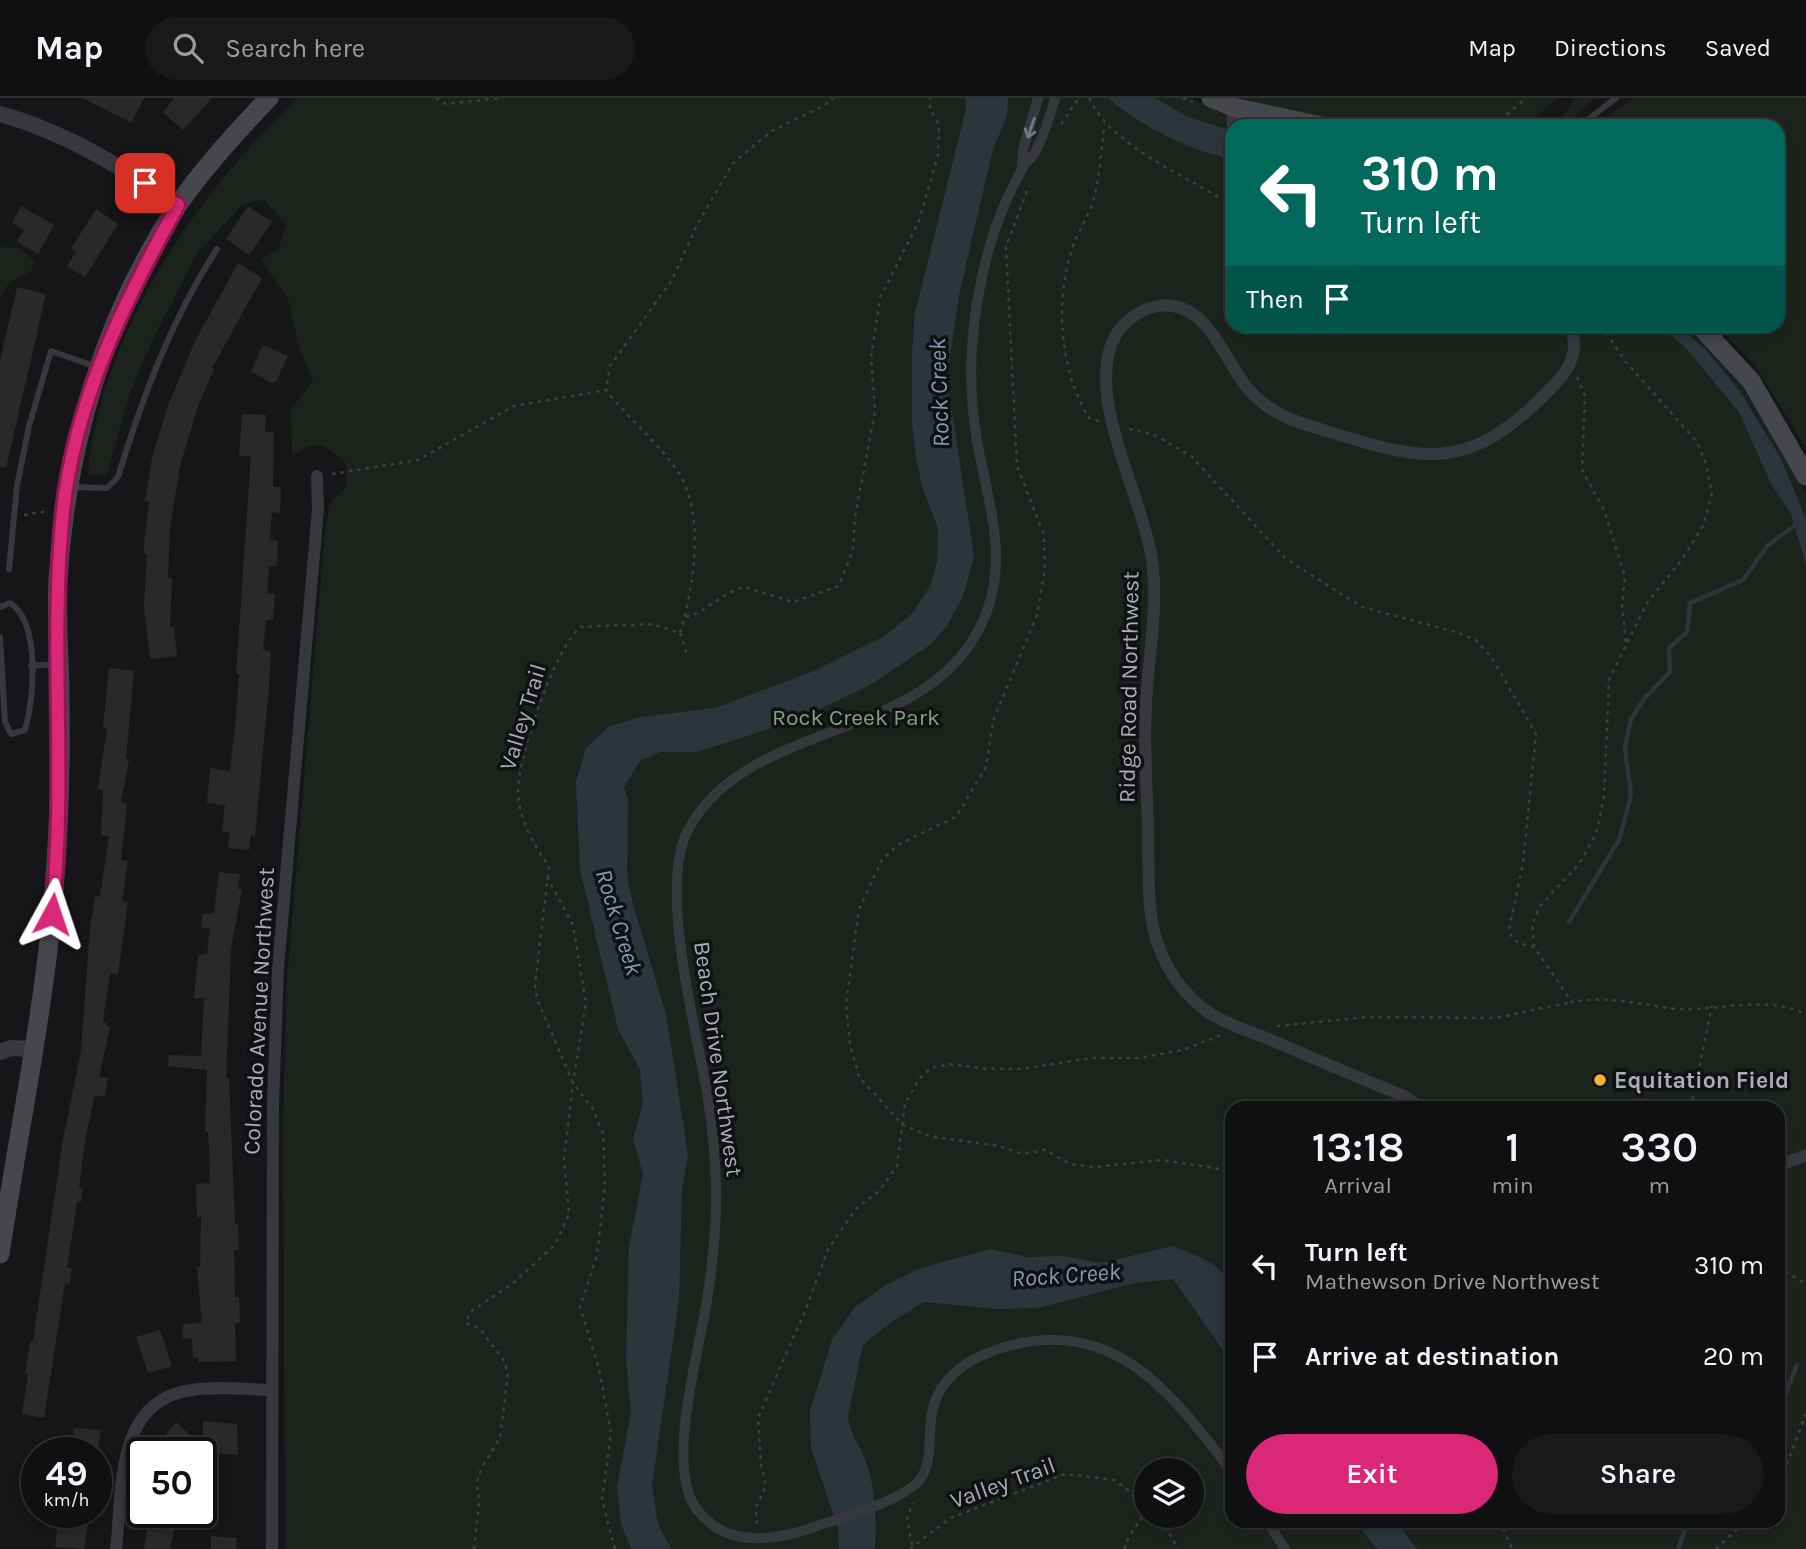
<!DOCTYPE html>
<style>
:root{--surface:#101012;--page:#19191b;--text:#f1f3f6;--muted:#9c9d9f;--line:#303032;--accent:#db2777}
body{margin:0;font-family:Karla,sans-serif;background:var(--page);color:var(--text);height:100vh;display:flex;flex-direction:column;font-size:26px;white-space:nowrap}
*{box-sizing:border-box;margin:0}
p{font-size:23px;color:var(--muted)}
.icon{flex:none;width:38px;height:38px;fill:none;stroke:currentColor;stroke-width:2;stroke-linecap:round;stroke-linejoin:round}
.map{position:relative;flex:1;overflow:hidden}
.side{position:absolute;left:1225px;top:1003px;width:560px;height:427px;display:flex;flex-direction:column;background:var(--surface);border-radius:21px;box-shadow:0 4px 10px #0003,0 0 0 2px var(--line)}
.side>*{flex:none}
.banner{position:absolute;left:1225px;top:21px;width:560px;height:214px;border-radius:21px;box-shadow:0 4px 10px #0003,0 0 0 2px var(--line);background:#00695c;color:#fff;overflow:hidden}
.controls{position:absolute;left:1134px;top:1360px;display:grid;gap:14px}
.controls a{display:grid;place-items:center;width:70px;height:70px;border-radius:50%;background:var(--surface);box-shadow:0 4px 10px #0003,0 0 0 2px var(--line);font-size:35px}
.speed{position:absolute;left:21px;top:1339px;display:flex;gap:14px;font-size:35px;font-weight:700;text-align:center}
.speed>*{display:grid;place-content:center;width:91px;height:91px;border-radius:50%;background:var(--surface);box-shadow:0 4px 10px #0003,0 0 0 2px var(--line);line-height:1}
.speed small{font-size:18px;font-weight:400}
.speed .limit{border:4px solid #111;border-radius:10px;background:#fff;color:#111}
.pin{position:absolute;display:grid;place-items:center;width:60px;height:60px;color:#fff;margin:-30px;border-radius:14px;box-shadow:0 4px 10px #0006}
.me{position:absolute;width:77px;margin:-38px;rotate:5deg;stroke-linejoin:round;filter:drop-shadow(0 0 5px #0008)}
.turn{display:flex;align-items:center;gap:24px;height:147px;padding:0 21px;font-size:32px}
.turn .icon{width:91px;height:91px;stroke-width:2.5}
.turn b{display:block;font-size:49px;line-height:60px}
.then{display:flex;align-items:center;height:66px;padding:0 21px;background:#0003;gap:14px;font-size:26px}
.eta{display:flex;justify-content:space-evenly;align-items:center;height:119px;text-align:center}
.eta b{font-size:42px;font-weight:600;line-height:49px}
.primary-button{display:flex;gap:14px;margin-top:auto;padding:14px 21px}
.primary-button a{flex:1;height:80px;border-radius:42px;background:var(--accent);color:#fff;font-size:28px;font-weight:600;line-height:80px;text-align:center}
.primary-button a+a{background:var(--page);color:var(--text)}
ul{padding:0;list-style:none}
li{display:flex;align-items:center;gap:21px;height:91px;padding:0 21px}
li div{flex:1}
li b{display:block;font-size:26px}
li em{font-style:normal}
header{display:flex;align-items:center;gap:42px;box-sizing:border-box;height:98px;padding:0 35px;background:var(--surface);border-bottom:2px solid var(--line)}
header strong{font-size:33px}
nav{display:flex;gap:38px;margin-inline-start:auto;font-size:24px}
.search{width:490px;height:63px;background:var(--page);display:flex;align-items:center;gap:18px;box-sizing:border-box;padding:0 24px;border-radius:38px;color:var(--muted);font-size:26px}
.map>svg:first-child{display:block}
.green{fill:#1c231d;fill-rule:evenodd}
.water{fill:#2c353c}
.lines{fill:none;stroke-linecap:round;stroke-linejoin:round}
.stream{stroke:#2c353c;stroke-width:4.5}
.building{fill:#29292c}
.path{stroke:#3d3f44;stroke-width:2.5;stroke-dasharray:3.5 5;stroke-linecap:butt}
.service{stroke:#37383d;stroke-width:6}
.pedestrian{stroke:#37383d;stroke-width:10}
.minor{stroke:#37383d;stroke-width:12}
.tertiary{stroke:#37383d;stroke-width:16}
.secondary{stroke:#45474d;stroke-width:19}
.oneway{stroke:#757881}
.route-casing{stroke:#8e194d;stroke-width:18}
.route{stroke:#db2777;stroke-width:12}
.poi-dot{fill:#f2b134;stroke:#111113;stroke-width:2.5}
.labels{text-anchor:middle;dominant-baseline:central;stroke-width:7;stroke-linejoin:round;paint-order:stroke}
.street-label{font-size:23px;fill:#a8adb8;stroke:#111113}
.park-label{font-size:23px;fill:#7fa381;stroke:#111113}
.poi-label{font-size:23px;font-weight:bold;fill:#a8adb8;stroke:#111113;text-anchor:start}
.water-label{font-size:24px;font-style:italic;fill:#7f9bb3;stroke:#111113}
</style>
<header>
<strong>Map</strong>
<div class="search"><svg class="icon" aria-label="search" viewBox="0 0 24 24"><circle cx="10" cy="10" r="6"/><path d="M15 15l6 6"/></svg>Search here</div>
<nav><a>Map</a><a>Directions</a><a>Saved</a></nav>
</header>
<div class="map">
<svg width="1806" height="1451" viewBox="0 0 1806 1451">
<rect width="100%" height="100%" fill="#161618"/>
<g class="green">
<path d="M 299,0 L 1188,0 L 1256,24 L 1281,28 L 1232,28 L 1232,228 L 1683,228 L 1722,259 L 1763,319 L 1806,394 L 1806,1451 L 285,1451 L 283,1026 L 287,882 L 325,434 L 330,405 L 346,389 L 346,366 C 325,346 318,340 292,358 L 291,311 L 313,283 L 300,252 L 288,201 L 261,162 L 278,151 L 287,127 L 264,102 L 243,106 L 198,154 L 151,245 L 130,295 L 107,377 L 88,377 C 99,239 198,91 299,0 ZM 1232,1010 L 1778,1010 L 1778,1423 L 1232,1423 ZM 1146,1372 L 1192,1372 L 1192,1418 L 1146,1418 Z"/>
<polygon points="1238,0 1555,0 1555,1 1527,28 1361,28"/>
<polygon points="1575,0 1594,0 1564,28 1557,28"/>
<polygon points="1635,0 1806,0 1806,350 1754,266 1717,228 1778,228 1778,28 1592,28"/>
<polygon points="0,149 18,150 35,163 31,173 9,185 0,199"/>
</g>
<g class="water">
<polygon points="965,0 1008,0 1007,17 992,55 959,197 947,280 974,459 963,498 947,528 931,546 870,587 801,620 732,643 697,654 660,654 640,663 624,689 628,701 627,777 633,806 666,916 688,1056 682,1091 679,1201 652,1387 658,1426 671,1451 631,1451 621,1426 617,1389 631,1313 626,1263 629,1149 643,1076 633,1041 643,1005 640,972 618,931 580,772 576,684 586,650 608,629 640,619 715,610 814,573 883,539 912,516 930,488 937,465 938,430 922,389 916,358 912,326 912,254 915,215 966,11"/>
<path d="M 1109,0 L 1155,0 L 1188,19 L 1232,33 L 1232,59 C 1201,60 1130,22 1109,0 Z"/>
<polygon points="1660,228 1679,228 1707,253 1741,295 1781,361 1806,421 1806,466 1791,416 1771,386 1739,314 1685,249"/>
<path d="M 1173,1148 C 1197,1158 1222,1165 1232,1190 L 1232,1274 L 1228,1259 L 1173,1181 L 1135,1185 L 1038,1210 L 999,1211 L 924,1204 L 890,1225 L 863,1247 L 848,1318 C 849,1336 861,1348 866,1364 C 876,1392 876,1422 875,1451 L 839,1451 L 838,1430 L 811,1350 L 810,1313 L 832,1242 L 854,1210 L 884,1188 L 918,1171 L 990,1151 L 1027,1159 L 1064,1158 L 1101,1165 Z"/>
<polygon points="1353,1423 1396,1423 1417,1451 1378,1451"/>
</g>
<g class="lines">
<g class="stream">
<polyline points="1569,824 1620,740 1631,697 1625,650 1631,621 1644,601 1670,574 1669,550 1687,534 1690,505 1743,482 1768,447 1798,425"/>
<polyline points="1778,1315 1797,1267"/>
<polyline points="1678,1451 1688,1423"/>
</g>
</g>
<g class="building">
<polygon points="83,0 144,0 131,25"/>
<polygon points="175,0 212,0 183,32 163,14"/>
<polygon points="21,108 54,127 38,156 17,144 24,132 12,125"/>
<polygon points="248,108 272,124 249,157 226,141"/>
<polygon points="96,111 118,126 85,179 67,168 76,154 71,151"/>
<polygon points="238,165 262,180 212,270 214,271 198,308 180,368 170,429 168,480 172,480 170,529 174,529 177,558 150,561 144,509 147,456 143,456 149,404 145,403 152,360 167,310 195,243"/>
<polygon points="17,189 46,196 6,370 0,369 0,263"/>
<polygon points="263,247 288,258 276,284 271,285 251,273"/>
<polygon points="242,316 266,317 265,334 274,334 273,389 281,389 280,415 272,414 270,442 278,443 277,468 269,468 267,496 275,496 273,522 266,522 263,552 271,554 269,589 255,738 251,737 249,752 228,750 230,734 222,734 225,707 207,705 210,670 230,673 236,619 239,576 236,576 251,358 239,358"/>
<polygon points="109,570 134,573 126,660 129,662 121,704 127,705 121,762 128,763 122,803 128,804 118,876 110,875 103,923 110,929 99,979 108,980 105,999 95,997 86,1037 79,1089 83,1090 81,1104 77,1104 67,1170 72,1171 70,1186 65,1185 44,1320 22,1316 28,1276 25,1276 30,1243 33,1243 63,1042 81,953 90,831 95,798 100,799 109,738 101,737 103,692 98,691 107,631 103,630"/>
<polygon points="219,774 240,776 238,791 242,791 231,851 226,980 229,980 235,1126 238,1126 239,1152 234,1152 235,1199 239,1199 240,1225 235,1225 236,1263 198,1264 198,1259 193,1261 192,1240 183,1241 182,1226 202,1225 197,1169 200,1169 201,1119 197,1119 196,1086 210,1085 209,1047 208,1034 205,1034 207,972 168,968 169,957 201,958 204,900 194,900 198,857 207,856 210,830 201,830 203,816 214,815"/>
<polygon points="160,1232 172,1268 148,1275 136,1239"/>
<polygon points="203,1323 237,1326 238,1357 203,1354"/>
<polygon points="176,1324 194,1341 181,1354 152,1354"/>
<polygon points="74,1330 101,1332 98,1353 71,1354"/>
<polygon points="159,1414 178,1414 170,1451 144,1451 147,1432 156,1433"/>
<polygon points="59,1415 89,1418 84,1451 55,1449"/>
<polygon points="211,1438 237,1440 236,1451 211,1451"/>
</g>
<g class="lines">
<g class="path">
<polyline points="436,0 446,6 501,0"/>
<path d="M 1089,0 C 1112,47 1173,71 1216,98 L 1232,104"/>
<polyline points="1183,0 1193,4"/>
<polyline points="1061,26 1079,0"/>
<polyline points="1494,28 1526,0"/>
<polyline points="1027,93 1006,149 1017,368 1044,437 1045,471 1037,517 993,623 986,669 956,719 899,746 882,762 859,811 846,906 850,947 859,979 903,1027 929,1038 999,1048 1022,1056 1045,1052 1070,1066 1094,1069 1162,1062 1232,1073"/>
<polyline points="1577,279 1585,298 1582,372 1604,412 1625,479 1622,506 1626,545"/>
<path d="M 1099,323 L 1089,320 C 1060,272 1055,208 1071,154 C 1076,136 1089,119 1094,100 C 1100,77 1101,50 1105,26"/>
<path d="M 1129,331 L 1153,336 L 1191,358 L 1286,461 L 1362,509 L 1456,534 L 1476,542 L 1492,560 L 1536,636 L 1523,765 L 1509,832 C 1513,845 1521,846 1534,849 L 1572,904 C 1606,898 1635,905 1668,910 C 1714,916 1758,895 1806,916"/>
<polyline points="332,376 418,362 514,308 606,292"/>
<polyline points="24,417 48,413"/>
<path d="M 686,519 C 708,513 722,494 745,489 L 793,504 L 839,488 L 853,452 L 855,419 L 875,313 L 871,259 L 880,200 L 919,123 L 938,57 L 939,27 L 930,11 L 930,0"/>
<polyline points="680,535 688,560"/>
<polyline points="1534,849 1532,827 1540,808 1579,766 1596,736 1604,698 1609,582 1647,505 1683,460 1703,428 1712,395 1706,366 1697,344 1625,263 1602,228"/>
<polyline points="1277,928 1368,919 1495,920 1572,904"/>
<polyline points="1691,1010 1712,907"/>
<polyline points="1778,1169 1806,1186"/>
<polyline points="1778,1381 1788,1363 1806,1316"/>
<polyline points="1151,1418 1169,1435 1178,1451"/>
<polyline points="1500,1423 1512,1451"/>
<polyline points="757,1426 756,1410 766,1387 761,1367 758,1320 806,1211 828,1151 856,1111 880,1092 897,1068 905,1005 920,980 931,970 951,966 987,971 1022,971 1092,960 1139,960 1182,952 1222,937"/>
<polyline points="912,1447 907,1420 913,1405"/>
<polyline points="474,1451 479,1406 477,1384 482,1369 500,1340 508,1275 503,1261 479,1230 466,1225 470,1214 513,1185 555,1147 569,1116 564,1061 573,985 586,905 573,827 548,781"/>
<path d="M 615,1451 L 602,1402 L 611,1335 L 599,1271 L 580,1209 L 597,1157 L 605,1087 L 603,1035 L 592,1010 L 573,985 L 537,901 L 535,887 L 549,769 C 534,747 519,722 518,694 C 517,662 556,546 581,529 L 652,526 L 680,535 C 694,489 707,410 674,368 C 654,341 627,319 606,292 L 610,268 L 672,182 L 697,127 L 733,65 L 772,33 L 825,7 L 833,0"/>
<polyline points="910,1451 950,1420 1065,1376 1114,1382 1128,1392 1146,1413"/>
<polyline points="1125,1451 1125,1446 1146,1412"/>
<polyline points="1716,1451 1746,1423"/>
</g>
<g class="service">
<polyline points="1580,28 1616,0"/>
<path d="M 72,389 L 107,390 L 118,379 C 143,298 171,222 217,151"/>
<polyline points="9,471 17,388 29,328 51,253 97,269"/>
<path d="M 0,509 L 10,505 C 41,525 34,601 25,632 L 11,636 L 5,624 L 0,539"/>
<polyline points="31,568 58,566"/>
</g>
<g class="pedestrian">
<path d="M 1055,0 C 1050,18 1044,38 1035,54 C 1024,71 1031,55 1021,73 C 991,126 976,190 972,250 C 970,281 972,312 977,343 C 987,400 1008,455 987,513 C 938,648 750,616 688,732 C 658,788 696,931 707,994 C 712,1025 715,1056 716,1087 C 717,1125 713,1164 707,1202 C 699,1254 667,1362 694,1407 C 722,1451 773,1444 817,1428 C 843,1419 906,1402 921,1380 C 937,1357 922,1321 941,1291 C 956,1267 981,1256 1008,1248 C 1117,1219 1173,1297 1232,1374"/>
<polyline points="1022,70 1023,52 1038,0"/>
<polyline points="1267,1423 1285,1451"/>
</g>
<g class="minor">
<polyline points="1232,61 1233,9"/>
<path d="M 1422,1010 L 1404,998 C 1359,980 1315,961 1271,942 C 1250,933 1227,927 1208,914 C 1196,906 1185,894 1176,882 C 1166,868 1159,851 1154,834 C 1147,802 1149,768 1148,735 C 1147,687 1143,639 1147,591 C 1150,550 1157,511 1153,470 C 1147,404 1080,294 1117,235 C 1125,223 1139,213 1153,209 C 1206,196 1223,262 1249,292 C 1265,310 1284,320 1307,327 C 1419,361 1463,383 1553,288 C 1570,271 1581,251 1569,228"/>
<polyline points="1778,1068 1806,1057"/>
<path d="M 116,1451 C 123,1392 114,1303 191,1292 C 217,1288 245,1291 272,1292"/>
<polyline points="272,1451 273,1005 278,870 318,411 317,378"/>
</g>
<g class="tertiary">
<path d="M 0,16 C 66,34 122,70 179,107"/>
<polyline points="0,954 11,950 33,951"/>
</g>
<g class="secondary">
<polyline points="1211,0 1233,9 1321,28"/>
<polyline points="1700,228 1751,283 1806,378"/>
<path d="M 0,1156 C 18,1036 44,915 54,793 C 59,731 61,667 60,604 C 60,563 56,522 58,482 C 66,349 104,218 178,107 C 204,69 237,33 269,0"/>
</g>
</g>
<defs><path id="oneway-shaft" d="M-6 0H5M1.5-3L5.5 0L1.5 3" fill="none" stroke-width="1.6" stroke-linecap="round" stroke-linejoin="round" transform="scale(1.75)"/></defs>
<use class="oneway" href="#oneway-shaft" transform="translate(1031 30) rotate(109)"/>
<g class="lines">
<g class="route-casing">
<path id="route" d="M 52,816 C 67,682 49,546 63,413 C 75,302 125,202 178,107 L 145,85"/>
</g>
<use href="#route" class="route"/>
</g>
<circle class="poi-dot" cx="1600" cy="982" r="7"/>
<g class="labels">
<g class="street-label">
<text transform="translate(1129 589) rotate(-89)">Ridge Road Northwest</text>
<text transform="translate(523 619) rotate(-73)">Valley Trail</text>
<text transform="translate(259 913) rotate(-87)">Colorado Avenue Northwest</text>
<text transform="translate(718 961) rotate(82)">Beach Drive Northwest</text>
<text transform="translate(1003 1385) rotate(-20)">Valley Trail</text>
</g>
<g class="park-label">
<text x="856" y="619">Rock Creek Park</text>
</g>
<g class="poi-label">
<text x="1614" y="982">Equitation Field</text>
</g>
<g class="water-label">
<text transform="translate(939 295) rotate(-92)">Rock Creek</text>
<text transform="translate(619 824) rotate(73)">Rock Creek</text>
<text transform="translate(1066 1177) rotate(-4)">Rock Creek</text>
</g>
</g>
</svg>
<div class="controls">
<a><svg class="icon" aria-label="layers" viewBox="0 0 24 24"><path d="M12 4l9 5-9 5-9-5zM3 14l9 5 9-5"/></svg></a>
</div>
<div class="speed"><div>49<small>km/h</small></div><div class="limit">50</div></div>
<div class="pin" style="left:145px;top:85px;background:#d93025"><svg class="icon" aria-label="arrive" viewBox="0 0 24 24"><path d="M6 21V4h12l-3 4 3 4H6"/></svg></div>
<svg class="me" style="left:52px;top:816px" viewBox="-20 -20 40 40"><path d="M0-17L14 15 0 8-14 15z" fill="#db2777" stroke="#fff" stroke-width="4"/></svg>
<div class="banner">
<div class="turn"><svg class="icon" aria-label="left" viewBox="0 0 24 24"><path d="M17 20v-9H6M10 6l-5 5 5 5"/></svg><div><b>310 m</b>Turn left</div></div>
<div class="then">Then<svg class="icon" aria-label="arrive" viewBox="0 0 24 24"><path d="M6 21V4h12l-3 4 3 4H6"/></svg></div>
</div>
<section class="side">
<div class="eta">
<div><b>13:18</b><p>Arrival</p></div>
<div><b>1</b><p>min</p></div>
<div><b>330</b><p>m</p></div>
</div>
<ul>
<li><svg class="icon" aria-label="left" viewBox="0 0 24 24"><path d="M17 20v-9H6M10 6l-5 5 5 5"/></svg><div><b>Turn left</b><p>Mathewson Drive Northwest</p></div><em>310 m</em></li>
<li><svg class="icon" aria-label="arrive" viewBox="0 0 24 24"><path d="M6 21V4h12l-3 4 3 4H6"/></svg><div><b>Arrive at destination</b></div><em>20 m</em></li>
</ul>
<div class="primary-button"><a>Exit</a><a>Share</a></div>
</section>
</div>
